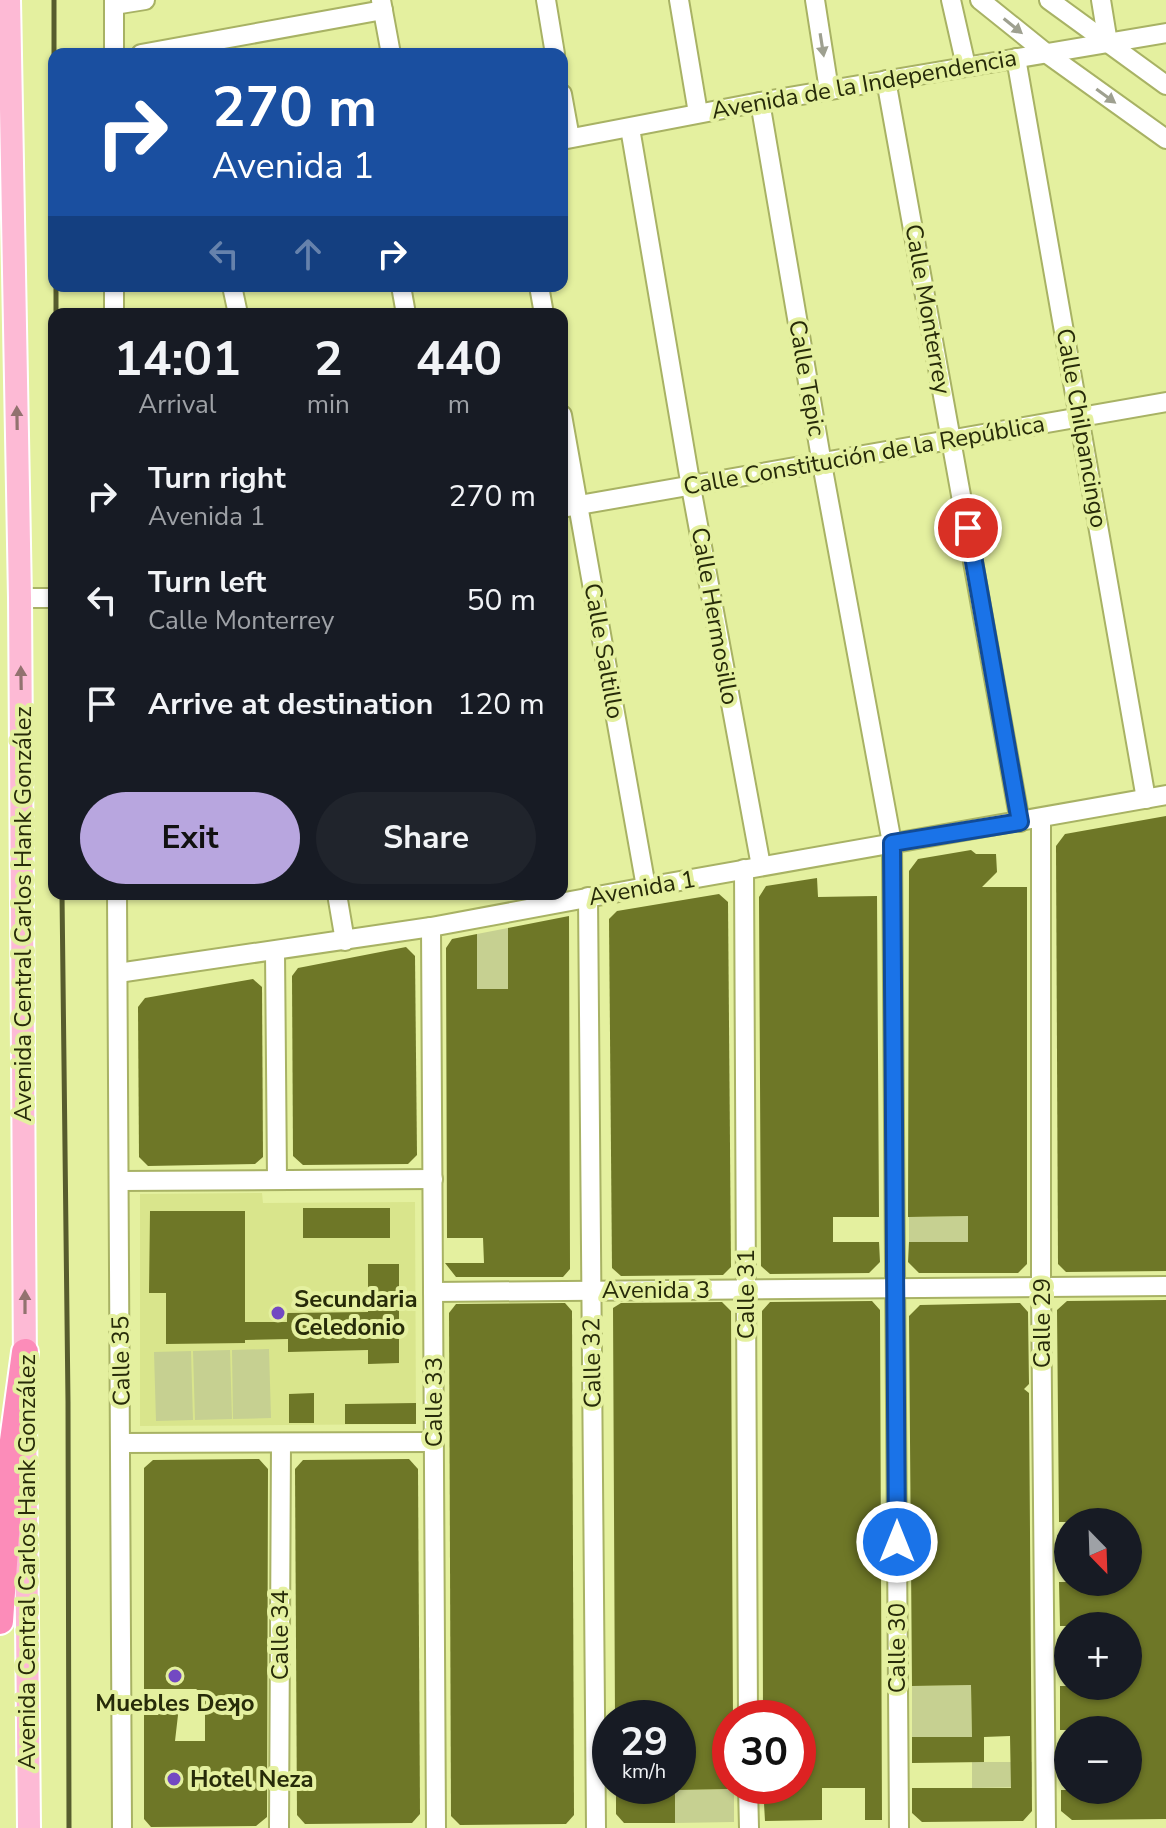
<!DOCTYPE html>
<meta charset="utf-8">
<style>
:root{--surface:#171b24;--page:#20242c;--text:#f1f3f6;--muted:#9ea1a6;--accent:#b8a6df}
body{margin:0;font-family:"Nunito Sans",sans-serif;background:var(--page);color:var(--text);height:100vh;display:flex;flex-direction:column;font-size:30px;white-space:nowrap}
*{box-sizing:border-box;margin:0}
p{font-size:26px;color:var(--muted)}
.icon{flex:none;width:44px;height:44px;fill:none;stroke:currentColor;stroke-width:2;stroke-linecap:round;stroke-linejoin:round}
.map{position:relative;flex:1;overflow:hidden}
.panel{position:absolute;left:48px;top:308px;width:520px;height:592px;display:flex;flex-direction:column;background:var(--surface);border-radius:16px;box-shadow:0 2px 6px #0004}
.panel>*{flex:none}
.top-card{position:absolute;left:48px;top:48px;width:520px;height:244px;border-radius:16px;box-shadow:0 2px 6px #0004;background:#1a4fa0;color:#fff;overflow:hidden}
.needle{width:52px;rotate:157deg}
.tools{position:absolute;left:1054px;top:1508px;display:grid;gap:16px}
.tools a{display:grid;place-items:center;width:88px;height:88px;border-radius:50%;background:var(--surface);box-shadow:0 2px 6px #0004;font-size:40px}
.speed{position:absolute;left:592px;top:1700px;display:flex;gap:16px;font-size:40px;font-weight:700;text-align:center}
.speed>*{display:grid;place-content:center;width:104px;height:104px;border-radius:50%;background:var(--surface);box-shadow:0 2px 6px #0004;line-height:1}
.speed small{font-size:20px;font-weight:400}
.speed .limit{border:12px solid #d22;background:#fff;color:#111}
.pin{position:absolute;display:grid;place-items:center;width:68px;height:68px;color:#fff;margin:-34px;border:4px solid #fff;border-radius:50%;box-shadow:0 2px 8px #0007}
.me{position:absolute;width:88px;margin:-44px;rotate:0deg;stroke-linejoin:round;filter:drop-shadow(0 0 6px #0008)}
.turn{display:flex;align-items:center;gap:28px;height:168px;padding:0 32px;font-size:36px}
.turn .icon{width:104px;height:104px;stroke-width:2.5}
.turn b{display:block;font-size:56px;line-height:68px}
.lanes{display:flex;align-items:center;height:76px;padding:0 32px;background:#0003;justify-content:center;gap:40px;direction:ltr}
.lanes .off{opacity:.35}
.eta{display:flex;justify-content:space-evenly;align-items:center;height:136px;text-align:center}
.eta b{font-size:48px;font-weight:700;line-height:56px}
.button{display:flex;gap:16px;margin-top:auto;padding:16px 32px}
.button a{flex:1;height:92px;border-radius:48px;background:var(--accent);color:#111;font-size:32px;font-weight:700;line-height:92px;text-align:center}
.button a+a{background:var(--page);color:var(--text)}
ul{padding:0;list-style:none}
li{display:flex;align-items:center;gap:24px;height:104px;padding:0 32px}
li div{flex:1}
li b{display:block;font-size:30px}
li em{font-style:normal}
.map>svg:first-child{display:block}
.built{fill:#d9e58c}
.green{fill:#c6d091}
.building{fill:#6e7727}
.lines{fill:none;stroke-linecap:round;stroke-linejoin:round}
.minor-casing{stroke:#a8b264;stroke-width:22}
.major-casing{stroke:#fff;stroke-width:26}
.highway-casing{stroke:#fff;stroke-width:30}
.minor{stroke:#fff;stroke-width:18}
.major{stroke:#fdbad5;stroke-width:22}
.highway{stroke:#fc8cb9;stroke-width:26}
.rail{stroke:#565c2e;stroke-width:5}
.oneway{fill:#9ea090}
.oneway2{fill:#92726f}
.route-casing{stroke:#114b97;stroke-width:20}
.route{stroke:#1a73e8;stroke-width:14}
.poi-dot{fill:#7349c2;stroke:#e4f09f;stroke-width:3}
.labels{text-anchor:middle;dominant-baseline:central;stroke-width:8;stroke-linejoin:round;paint-order:stroke}
.street-label{font-size:24px;fill:#272b09;stroke:#e4f09f}
.poi-label{font-size:24px;font-weight:bold;fill:#272b09;stroke:#e4f09f;text-anchor:start}
</style>
<div class="map">
<svg width="1166" height="1828" viewBox="0 0 1166 1828">
<rect width="100%" height="100%" fill="#e4f09f"/>
<polygon class="built" points="262,1193 263,1203 415,1202 416,1424 140,1426 140,1194"/>
<g class="green">
<polygon points="508,928 508,989 477,989 477,934"/>
<polygon points="968,1216 968,1242 909,1242 909,1217"/>
<polygon points="269,1349 271,1418 233,1419 232,1350"/>
<polygon points="230,1350 232,1419 195,1420 193,1351"/>
<polygon points="191,1351 193,1420 156,1421 154,1352"/>
<polygon points="971,1685 972,1737 912,1737 912,1686"/>
<polygon points="972,1762 1032,1762 1032,1787 972,1788"/>
<polygon points="734,1789 734,1822 675,1823 675,1790"/>
</g>
<g class="building">
<polygon points="1166,816 1166,1271 1066,1272 1058,1264 1056,846 1065,834"/>
<polygon points="971,850 976,854 996,854 997,872 982,887 1027,887 1027,1264 1018,1273 919,1273 908,1262 909,1242 968,1242 968,1216 908,1217 909,871 918,859"/>
<polygon points="817,878 818,897 877,896 879,1217 833,1217 833,1242 879,1242 880,1262 869,1273 770,1274 761,1266 759,897 766,886"/>
<polygon points="719,894 728,902 731,1267 723,1275 621,1276 612,1268 609,919 617,911"/>
<polygon points="569,916 570,1269 563,1277 456,1277 445,1263 484,1263 483,1238 447,1238 446,948 452,939 477,934 477,989 508,989 508,928"/>
<polygon points="406,947 415,956 417,1155 408,1164 303,1165 293,1156 292,976 298,968"/>
<polygon points="253,979 262,987 263,1157 255,1164 148,1166 139,1157 138,1007 145,998"/>
<rect x="303" y="1208" width="87" height="30"/>
<polygon points="150,1211 245,1211 245,1322 287,1322 287,1313 368,1312 368,1264 399,1264 399,1363 368,1364 368,1350 288,1352 288,1339 245,1340 245,1343 166,1344 166,1293 149,1293"/>
<polygon points="1166,1300 1166,1819 1072,1820 1061,1811 1061,1790 1128,1790 1128,1730 1060,1730 1060,1686 1128,1686 1128,1626 1060,1626 1059,1582 1128,1582 1128,1522 1059,1522 1057,1310 1067,1301"/>
<polygon points="872,1301 880,1310 882,1820 865,1820 865,1788 822,1788 822,1820 765,1821 763,1786 798,1786 798,1718 763,1718 762,1311 770,1302"/>
<polygon points="722,1302 731,1311 733,1718 730,1718 730,1789 678,1790 678,1718 615,1718 613,1308 621,1303"/>
<polygon points="565,1303 572,1311 574,1815 566,1824 460,1825 451,1816 449,1313 456,1304"/>
<polygon points="1020,1303 1028,1312 1029,1384 1024,1389 1029,1393 1032,1811 1023,1821 922,1822 912,1813 912,1788 1011,1788 1010,1736 984,1737 984,1762 912,1763 912,1737 972,1737 971,1685 912,1686 909,1316 920,1305"/>
<polygon points="314,1393 314,1423 289,1423 289,1394"/>
<polygon points="416,1403 416,1424 345,1424 345,1404"/>
<polygon points="259,1459 268,1469 267,1817 256,1826 151,1827 144,1819 144,1715 158,1715 168,1702 178,1715 175,1741 205,1741 205,1695 196,1689 144,1689 144,1468 153,1460"/>
<polygon points="409,1459 418,1469 420,1814 412,1823 305,1824 297,1815 295,1469 303,1460"/>
<polygon points="616,1786 675,1786 675,1823 624,1823 616,1814"/>
</g>
<g class="lines">
<g class="minor-casing">
<g id="minor">
<polyline points="114,0 114,54"/>
<polyline points="381,0 391,54"/>
<polyline points="546,0 555,54"/>
<polyline points="679,0 698,113"/>
<polyline points="815,0 829,90"/>
<polyline points="951,0 966,66"/>
<polyline points="980,0 1046,53 1166,139"/>
<polyline points="1049,0 1166,85"/>
<polyline points="1101,0 1108,43"/>
<polyline points="114,5 145,0"/>
<polyline points="141,54 383,10"/>
<polyline points="1016,58 1146,799"/>
<polyline points="886,80 1020,822"/>
<polyline points="562,94 570,138"/>
<polyline points="760,102 822,464 892,843 899,1828"/>
<polyline points="630,128 691,487 761,866"/>
<polyline points="562,140 760,102 1166,33"/>
<polyline points="232,286 238,314"/>
<polyline points="401,286 406,314"/>
<polyline points="539,286 544,314"/>
<polyline points="114,314 114,286"/>
<polyline points="562,415 646,887"/>
<polyline points="562,508 1166,402"/>
<polyline points="20,598 54,598"/>
<polyline points="1041,818 1041,1286 1046,1828"/>
<polyline points="744,869 748,1718"/>
<polyline points="117,894 122,1828"/>
<polyline points="337,894 345,941"/>
<polyline points="588,897 596,1828"/>
<polyline points="431,927 436,1828"/>
<polyline points="275,952 277,1179"/>
<polyline points="118,973 431,927 646,887 1166,795"/>
<polyline points="119,1181 433,1179"/>
<polyline points="433,1292 1166,1286"/>
<polyline points="122,1443 434,1442"/>
<polyline points="748,1786 749,1828"/>
<polyline points="279,1828 281,1443"/>
</g>
</g>
<g class="major-casing">
<g id="major">
<polyline points="9,0 20,598 25,1367"/>
<polyline points="25,1417 29,1828"/>
</g>
</g>
<g class="highway-casing">
<polyline id="highway" points="0,1621 12,1448 25,1352"/>
</g>
<use href="#minor" class="minor"/>
<use href="#major" class="major"/>
<use href="#highway" class="highway"/>
<g class="rail">
<polyline points="54,0 54,54"/>
<polyline points="56,286 56,314"/>
<polyline points="62,894 68,1402 69,1828"/>
</g>
</g>
<defs><path id="oneway-solid" d="M-6-.8H1V-3.2L6.5 0L1 3.2V.8H-6Z" transform="scale(2)"/></defs>
<g class="oneway">
<use href="#oneway-solid" transform="translate(1013 26) rotate(39)"/>
<use href="#oneway-solid" transform="translate(822 45) rotate(81)"/>
<use href="#oneway-solid" transform="translate(1106 96) rotate(36)"/>
</g>
<g class="oneway2">
<use href="#oneway-solid" transform="translate(17 418) rotate(-91)"/>
<use href="#oneway-solid" transform="translate(21 678) rotate(-91)"/>
<use href="#oneway-solid" transform="translate(25 1302) rotate(-90)"/>
</g>
<g class="lines">
<g class="route-casing">
<polyline id="route" points="897,1542 892,843 1020,822 968,528"/>
</g>
<use href="#route" class="route"/>
</g>
<g class="poi-dot">
<circle cx="278" cy="1313" r="8"/>
<circle cx="175" cy="1676" r="8"/>
<circle cx="174" cy="1779" r="8"/>
</g>
<g class="labels">
<g class="street-label">
<text transform="translate(864 84) rotate(-10)">Avenida de la Independencia</text>
<text transform="translate(928 309) rotate(80)">Calle Monterrey</text>
<text transform="translate(807 378) rotate(80)">Calle Tepic</text>
<text transform="translate(1082 428) rotate(80)">Calle Chilpancingo</text>
<text transform="translate(864 455) rotate(-10)">Calle Constitución de la República</text>
<text transform="translate(715 616) rotate(80)">Calle Hermosillo</text>
<text transform="translate(604 651) rotate(80)">Calle Saltillo</text>
<text transform="translate(642 888) rotate(-10)">Avenida 1</text>
<text transform="translate(23 914) rotate(-90)">Avenida Central Carlos Hank González</text>
<text x="656" y="1290">Avenida 3</text>
<text transform="translate(746 1294) rotate(-90)">Calle 31</text>
<text transform="translate(1042 1323) rotate(-90)">Calle 29</text>
<text transform="translate(121 1361) rotate(-91)">Calle 35</text>
<text transform="translate(592 1363) rotate(-91)">Calle 32</text>
<text transform="translate(434 1402) rotate(-90)">Calle 33</text>
<text transform="translate(27 1562) rotate(-90)">Avenida Central Carlos Hank González</text>
<text transform="translate(280 1635) rotate(-90)">Calle 34</text>
<text transform="translate(897 1648) rotate(-90)">Calle 30</text>
</g>
<g class="poi-label">
<text x="294" y="1299">Secundaria<tspan x="294" dy="28">Celedonio</tspan></text>
<text x="175" y="1703" text-anchor="middle">Muebles Deʞo</text>
<text x="190" y="1779">Hotel Neza</text>
</g>
</g>
</svg>
<div class="tools">
<a><svg class="needle" viewBox="-14 -14 28 28"><path d="M0-13l5 13h-10z" fill="#e53935"/><path d="M0 13l5-13h-10z" fill="#9ea1a6"/></svg></a>
<a>+</a>
<a>−</a>
</div>
<div class="speed"><div>29<small>km/h</small></div><div class="limit">30</div></div>
<div class="pin" style="left:968px;top:528px;background:#d93025"><svg class="icon" aria-label="arrive" viewBox="0 0 24 24"><path d="M6 21V4h12l-3 4 3 4H6"/></svg></div>
<svg class="me" style="left:897px;top:1542px" viewBox="-20 -20 40 40"><circle r="17" fill="#1a73e8" stroke="#fff" stroke-width="3"/><path d="M0-11L8 9 0 5-8 9z" fill="#fff"/></svg>
<div class="top-card">
<div class="turn"><svg class="icon" aria-label="right" viewBox="0 0 24 24"><path d="M7 20v-9h11M14 6l5 5-5 5"/></svg><div><b>270 m</b>Avenida 1</div></div>
<div class="lanes"><svg class="icon off" aria-label="left" viewBox="0 0 24 24"><path d="M17 20v-9H6M10 6l-5 5 5 5"/></svg><svg class="icon off" aria-label="ahead" viewBox="0 0 24 24"><path d="M12 20V5M6 11l6-6 6 6"/></svg><svg class="icon" aria-label="right" viewBox="0 0 24 24"><path d="M7 20v-9h11M14 6l5 5-5 5"/></svg></div>
</div>
<section class="panel">
<div class="eta">
<div><b>14:01</b><p>Arrival</p></div>
<div><b>2</b><p>min</p></div>
<div><b>440</b><p>m</p></div>
</div>
<ul>
<li><svg class="icon" aria-label="right" viewBox="0 0 24 24"><path d="M7 20v-9h11M14 6l5 5-5 5"/></svg><div><b>Turn right</b><p>Avenida 1</p></div><em>270 m</em></li>
<li><svg class="icon" aria-label="left" viewBox="0 0 24 24"><path d="M17 20v-9H6M10 6l-5 5 5 5"/></svg><div><b>Turn left</b><p>Calle Monterrey</p></div><em>50 m</em></li>
<li><svg class="icon" aria-label="arrive" viewBox="0 0 24 24"><path d="M6 21V4h12l-3 4 3 4H6"/></svg><div><b>Arrive at destination</b></div><em>120 m</em></li>
</ul>
<div class="button"><a>Exit</a><a>Share</a></div>
</section>
</div>
